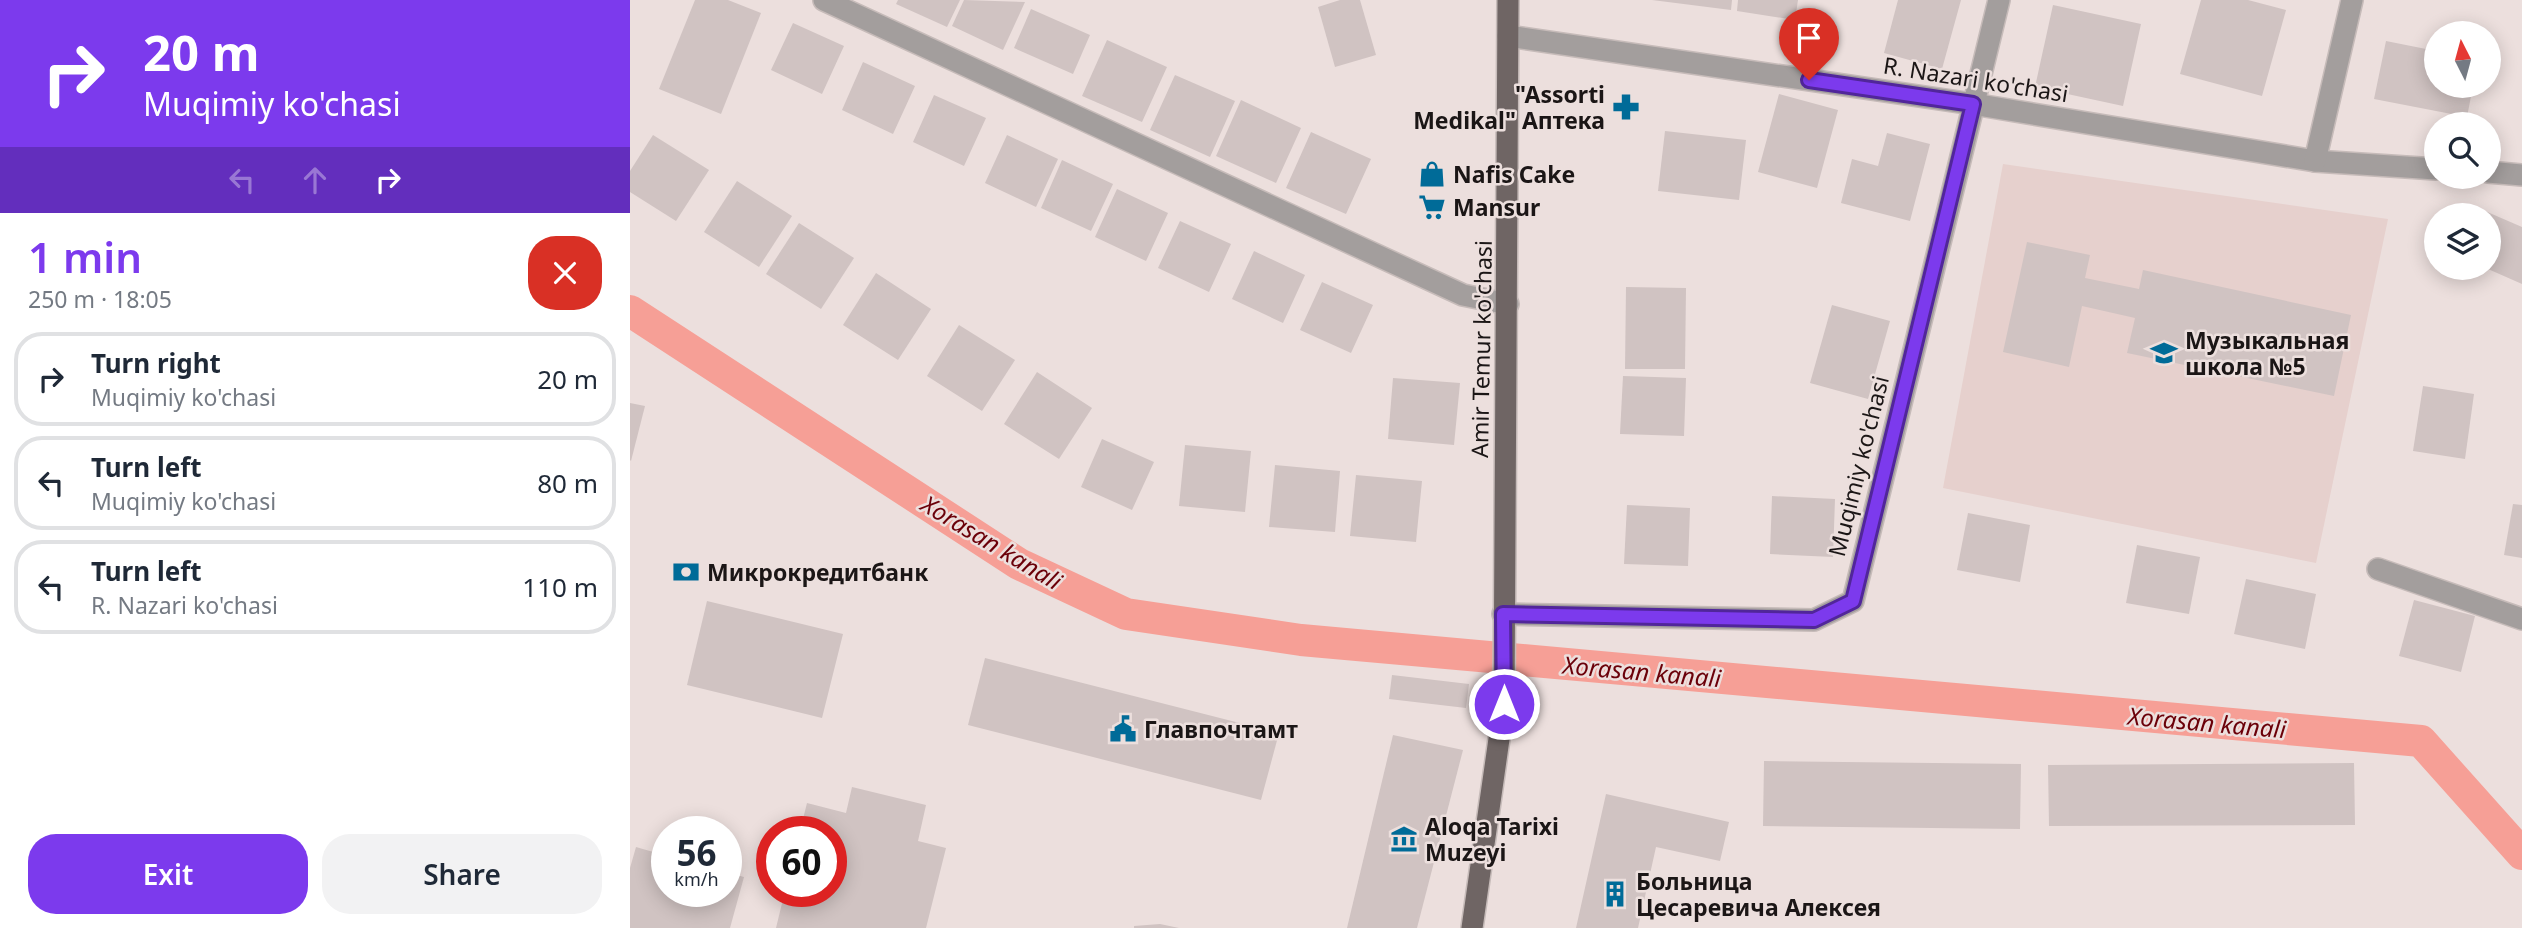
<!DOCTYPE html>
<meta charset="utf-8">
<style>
:root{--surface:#fff;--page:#f2f2f3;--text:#1f2937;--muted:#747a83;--line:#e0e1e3;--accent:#7c3aed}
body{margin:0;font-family:"Noto Sans",sans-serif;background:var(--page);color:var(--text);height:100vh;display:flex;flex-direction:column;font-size:26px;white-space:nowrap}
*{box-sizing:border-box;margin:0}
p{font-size:23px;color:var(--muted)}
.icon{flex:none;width:38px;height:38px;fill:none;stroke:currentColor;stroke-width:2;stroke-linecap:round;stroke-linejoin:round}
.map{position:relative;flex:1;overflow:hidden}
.side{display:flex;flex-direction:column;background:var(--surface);width:630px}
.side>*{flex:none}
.banner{background:#7c3aed;color:#fff;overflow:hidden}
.needle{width:46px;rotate:354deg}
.tools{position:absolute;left:1794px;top:21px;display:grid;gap:14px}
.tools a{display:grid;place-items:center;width:77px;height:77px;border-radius:50%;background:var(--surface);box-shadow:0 4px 18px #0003;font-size:35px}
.speed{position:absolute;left:21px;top:816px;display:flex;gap:14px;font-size:35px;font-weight:700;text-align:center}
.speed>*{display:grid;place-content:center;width:91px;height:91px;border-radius:50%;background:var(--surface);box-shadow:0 4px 18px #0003;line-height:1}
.speed small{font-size:18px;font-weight:400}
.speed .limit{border:10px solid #d22;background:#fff;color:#111}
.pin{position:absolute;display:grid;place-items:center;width:60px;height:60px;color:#fff;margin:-72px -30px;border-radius:50% 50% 50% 0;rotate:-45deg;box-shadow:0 0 7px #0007}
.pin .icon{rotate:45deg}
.me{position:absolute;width:77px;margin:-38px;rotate:0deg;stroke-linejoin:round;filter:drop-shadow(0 0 5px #0008)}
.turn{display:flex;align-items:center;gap:24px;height:147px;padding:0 28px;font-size:32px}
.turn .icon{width:91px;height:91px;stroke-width:2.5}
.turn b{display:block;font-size:49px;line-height:60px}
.lanes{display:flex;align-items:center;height:66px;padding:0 28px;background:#0003;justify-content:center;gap:35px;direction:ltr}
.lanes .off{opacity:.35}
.round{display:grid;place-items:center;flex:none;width:74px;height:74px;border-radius:28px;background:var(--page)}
.head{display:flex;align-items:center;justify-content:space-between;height:119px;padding:0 28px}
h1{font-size:42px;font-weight:600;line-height:52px;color:var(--accent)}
.primary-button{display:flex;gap:14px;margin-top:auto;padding:14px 28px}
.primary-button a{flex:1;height:80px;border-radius:28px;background:var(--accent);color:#fff;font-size:28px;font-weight:600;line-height:80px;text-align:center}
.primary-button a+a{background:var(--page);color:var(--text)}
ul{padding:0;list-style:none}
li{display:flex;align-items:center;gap:21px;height:94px;margin:0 14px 10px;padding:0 14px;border:4px solid var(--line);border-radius:28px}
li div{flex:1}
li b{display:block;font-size:26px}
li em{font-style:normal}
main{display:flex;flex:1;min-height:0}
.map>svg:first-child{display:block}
.built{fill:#e6d0cd}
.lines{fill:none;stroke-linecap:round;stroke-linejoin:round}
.canal{stroke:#f69f96;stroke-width:32}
.building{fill:#d0c3c2}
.minor-casing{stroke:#c6bbb9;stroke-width:24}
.primary-casing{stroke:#c6bbb9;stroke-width:24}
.minor{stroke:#a39e9d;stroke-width:21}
.primary{stroke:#6f6564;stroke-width:21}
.route-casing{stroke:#51269a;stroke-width:18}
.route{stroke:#7c3aed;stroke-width:12}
.labels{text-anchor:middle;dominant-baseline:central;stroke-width:5;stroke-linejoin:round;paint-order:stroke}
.street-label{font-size:23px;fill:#1b1616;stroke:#ecdfdd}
.poi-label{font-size:23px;font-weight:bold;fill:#1b1616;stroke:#ecdfdd;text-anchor:start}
.water-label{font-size:24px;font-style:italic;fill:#6b0009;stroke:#ecdfdd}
</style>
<main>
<section class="side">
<div class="banner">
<div class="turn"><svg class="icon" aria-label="right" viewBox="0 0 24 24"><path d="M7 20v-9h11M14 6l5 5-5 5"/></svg><div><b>20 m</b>Muqimiy ko'chasi</div></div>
<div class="lanes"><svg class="icon off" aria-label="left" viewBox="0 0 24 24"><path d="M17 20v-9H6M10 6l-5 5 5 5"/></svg><svg class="icon off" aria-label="ahead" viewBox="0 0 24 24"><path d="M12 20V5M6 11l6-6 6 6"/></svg><svg class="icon" aria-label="right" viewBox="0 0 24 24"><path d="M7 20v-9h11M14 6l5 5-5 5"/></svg></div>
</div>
<div class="head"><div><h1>1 min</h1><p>250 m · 18:05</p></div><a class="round" style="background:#d93025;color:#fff"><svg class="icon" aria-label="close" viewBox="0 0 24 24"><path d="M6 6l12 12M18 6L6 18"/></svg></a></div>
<ul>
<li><svg class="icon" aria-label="right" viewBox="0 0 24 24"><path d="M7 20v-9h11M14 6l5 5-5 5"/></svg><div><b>Turn right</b><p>Muqimiy ko'chasi</p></div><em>20 m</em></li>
<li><svg class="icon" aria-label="left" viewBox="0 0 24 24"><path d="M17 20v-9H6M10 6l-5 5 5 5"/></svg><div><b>Turn left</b><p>Muqimiy ko'chasi</p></div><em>80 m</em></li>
<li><svg class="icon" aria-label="left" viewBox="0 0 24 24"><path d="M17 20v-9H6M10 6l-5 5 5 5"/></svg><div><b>Turn left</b><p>R. Nazari ko'chasi</p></div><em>110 m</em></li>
</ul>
<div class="primary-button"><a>Exit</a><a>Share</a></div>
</section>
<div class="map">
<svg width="1892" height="928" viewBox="0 0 1892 928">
<rect width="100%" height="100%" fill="#ecdfdd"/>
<polygon class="built" points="1373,164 1758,219 1686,563 1313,488"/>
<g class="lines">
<polyline class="canal" points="0,311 389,564 496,614 671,640 1791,741 1892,854"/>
</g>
<g class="building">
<polygon points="65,0 98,0 131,13 91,114 29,89"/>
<polygon points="268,0 330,0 317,27 266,4"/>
<polygon points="334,0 395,2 373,50 322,26"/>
<polygon points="710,0 730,0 746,55 705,67 688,7"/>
<polygon points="1022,0 1102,0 1101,10"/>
<polygon points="1108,0 1168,0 1165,20 1107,11"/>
<polygon points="1268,0 1331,0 1312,69 1254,53"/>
<polygon points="1571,0 1618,0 1656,10 1632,96 1550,74"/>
<polygon points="1423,5 1511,24 1493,106 1405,87"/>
<polygon points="401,9 460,35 443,74 384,48"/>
<polygon points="163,23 214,46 192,94 141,70"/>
<polygon points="477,40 537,67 512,122 452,96"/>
<polygon points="1756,41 1806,51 1806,86 1843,86 1837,117 1744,99"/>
<polygon points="233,62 285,86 263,134 212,110"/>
<polygon points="545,75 605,101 580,157 520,130"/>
<polygon points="1149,94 1208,110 1187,188 1128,172"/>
<polygon points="304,95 356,118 334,166 283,142"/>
<polygon points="611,100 671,128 646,183 586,156"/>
<polygon points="1035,131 1116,140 1109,200 1028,191"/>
<polygon points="681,132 741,159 716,214 656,188"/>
<polygon points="1257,133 1300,144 1280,221 1211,203 1222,159 1248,166"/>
<polygon points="23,135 79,170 46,221 0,192 0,171"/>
<polygon points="377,135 428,159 406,207 355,183"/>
<polygon points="432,160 483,184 461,231 411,208"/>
<polygon points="107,181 162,216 129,267 74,232"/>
<polygon points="487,189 538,213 516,261 465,237"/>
<polygon points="1855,211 1892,227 1892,284 1858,269 1858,215 1853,215"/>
<polygon points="550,221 601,244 579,292 528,268"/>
<polygon points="169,223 224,258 191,309 136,274"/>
<polygon points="1397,242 1460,255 1455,278 1509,289 1513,270 1721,315 1704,396 1497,353 1505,318 1452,306 1439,367 1373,352"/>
<polygon points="624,251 675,275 653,323 602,299"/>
<polygon points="246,273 301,309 268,360 213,325"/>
<polygon points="692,282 743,305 721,353 670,330"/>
<polygon points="996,287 1056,288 1055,369 995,369"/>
<polygon points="1202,305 1260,321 1238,399 1180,383"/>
<polygon points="329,325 385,360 352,411 297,376"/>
<polygon points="407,372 462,408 429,459 374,424"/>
<polygon points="993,376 1056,378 1054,436 990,434"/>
<polygon points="763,378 830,383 824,445 758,439"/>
<polygon points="1793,386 1844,394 1835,459 1783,451"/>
<polygon points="0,403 15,406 1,461 0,460"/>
<polygon points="472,439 524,462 502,510 451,487"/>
<polygon points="555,445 621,451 615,512 549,506"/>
<polygon points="645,465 710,471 705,532 639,527"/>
<polygon points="726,475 792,481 786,542 720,536"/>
<polygon points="1142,496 1205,499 1203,557 1140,554"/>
<polygon points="1883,504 1892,505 1892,558 1874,555"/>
<polygon points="997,505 1060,508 1058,566 994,564"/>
<polygon points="1338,513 1400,525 1390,582 1327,570"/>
<polygon points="1507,545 1570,557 1559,614 1496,603"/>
<polygon points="1616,579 1686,594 1675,649 1604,634"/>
<polygon points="1784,600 1845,616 1831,672 1769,656"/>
<polygon points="77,601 213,634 192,718 57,685"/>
<polygon points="355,658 649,733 631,800 338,725"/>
<polygon points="762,675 839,684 836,708 759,699"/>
<polygon points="763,735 833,750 787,928 717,928"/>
<polygon points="1134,761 1391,764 1390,829 1133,826"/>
<polygon points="1724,763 1725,825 1419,826 1418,765"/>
<polygon points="222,787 296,805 288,841 316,848 296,928 146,928 155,891 201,891 201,831 170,831 177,803 216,813"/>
<polygon points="976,794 1099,822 1090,861 1026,847 1008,928 946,928"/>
<polygon points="6,847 37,856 37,891 96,891 96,872 114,877 100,928 0,928 0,868"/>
<polygon points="530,924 549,928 504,928 504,926"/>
</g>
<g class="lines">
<g class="minor-casing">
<g id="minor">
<polyline points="194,0 833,295 878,304"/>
<polyline points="878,36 1343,104 1685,161 1806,169"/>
<polyline points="1685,161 1722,0"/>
<polyline points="1858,172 1892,175"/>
<polyline points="1748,569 1892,619"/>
<polyline points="873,614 1184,620 1223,601 1369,0"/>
</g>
</g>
<g class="primary-casing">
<polyline id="primary" points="842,928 874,704 878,0"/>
</g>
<use href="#minor" class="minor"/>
<use href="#primary" class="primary"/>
</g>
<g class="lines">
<g class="route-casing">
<polyline id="route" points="874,704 873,614 1184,620 1223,601 1343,104 1179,80"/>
</g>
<use href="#route" class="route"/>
</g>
<defs>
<g id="pharmacy-bare" transform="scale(2.1)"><path d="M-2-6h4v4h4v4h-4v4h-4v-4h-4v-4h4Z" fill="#006b98" stroke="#ecdfdd" stroke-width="2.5" paint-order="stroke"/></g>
<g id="shop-bare" transform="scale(2.1)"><path d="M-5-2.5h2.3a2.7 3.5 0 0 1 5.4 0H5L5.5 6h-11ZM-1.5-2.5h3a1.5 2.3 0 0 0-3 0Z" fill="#006b98" stroke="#ecdfdd" stroke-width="2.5" paint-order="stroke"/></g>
<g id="supermarket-bare" transform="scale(2.1)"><path d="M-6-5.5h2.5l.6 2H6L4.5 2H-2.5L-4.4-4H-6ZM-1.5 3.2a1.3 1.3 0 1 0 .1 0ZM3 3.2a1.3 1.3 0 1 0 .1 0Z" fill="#006b98" stroke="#ecdfdd" stroke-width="2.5" paint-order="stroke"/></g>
<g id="school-bare" transform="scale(2.1)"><path d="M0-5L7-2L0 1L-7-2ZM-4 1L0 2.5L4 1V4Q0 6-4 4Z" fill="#006b98" stroke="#ecdfdd" stroke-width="2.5" paint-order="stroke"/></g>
<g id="bank-bare" transform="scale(2.1)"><path d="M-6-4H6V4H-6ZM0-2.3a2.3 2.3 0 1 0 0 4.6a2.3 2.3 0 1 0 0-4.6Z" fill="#006b98" stroke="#ecdfdd" stroke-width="2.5" paint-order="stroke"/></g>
<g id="civic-bare" transform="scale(2.1)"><path d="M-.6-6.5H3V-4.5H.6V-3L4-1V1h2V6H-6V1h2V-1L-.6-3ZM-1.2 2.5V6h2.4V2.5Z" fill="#006b98" stroke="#ecdfdd" stroke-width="2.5" paint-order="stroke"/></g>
<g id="museum-bare" transform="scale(2.1)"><path d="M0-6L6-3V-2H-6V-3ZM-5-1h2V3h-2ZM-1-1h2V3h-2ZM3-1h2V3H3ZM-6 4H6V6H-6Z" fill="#006b98" stroke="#ecdfdd" stroke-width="2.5" paint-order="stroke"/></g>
<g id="building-bare" transform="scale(2.1)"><path d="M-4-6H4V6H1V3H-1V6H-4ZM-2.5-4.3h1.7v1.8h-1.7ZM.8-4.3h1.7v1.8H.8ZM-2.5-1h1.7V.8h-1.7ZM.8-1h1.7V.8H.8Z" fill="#006b98" stroke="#ecdfdd" stroke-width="2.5" paint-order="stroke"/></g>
</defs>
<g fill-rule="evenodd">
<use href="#pharmacy-bare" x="996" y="107"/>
<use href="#shop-bare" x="802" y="174"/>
<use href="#supermarket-bare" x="802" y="207"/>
<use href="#school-bare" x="1534" y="353"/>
<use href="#bank-bare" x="56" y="572"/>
<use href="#civic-bare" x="493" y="729"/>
<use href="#museum-bare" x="774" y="839"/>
<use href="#building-bare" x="985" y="894"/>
</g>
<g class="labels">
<g class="street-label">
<text transform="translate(1346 79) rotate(9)">R. Nazari ko'chasi</text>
<text transform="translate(851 349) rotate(-89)">Amir Temur ko'chasi</text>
<text transform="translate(1228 466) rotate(-76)">Muqimiy ko'chasi</text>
</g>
<g class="poi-label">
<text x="975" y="94" text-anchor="end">"Assorti<tspan x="975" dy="26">Medikal" Аптека</tspan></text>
<text x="823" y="174">Nafis Cake</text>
<text x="823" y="207">Mansur</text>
<text x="1555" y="340">Музыкальная<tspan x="1555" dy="26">школа №5</tspan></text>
<text x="77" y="572">Микрокредитбанк</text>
<text x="514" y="729">Главпочтамт</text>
<text x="795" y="826">Aloqa Tarixi<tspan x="795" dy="26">Muzeyi</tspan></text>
<text x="1006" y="881">Больница<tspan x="1006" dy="26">Цесаревича Алексея</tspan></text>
</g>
<g class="water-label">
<text transform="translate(362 542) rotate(31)">Xorasan kanali</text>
<text transform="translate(1012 671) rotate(5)">Xorasan kanali</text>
<text transform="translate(1577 722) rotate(5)">Xorasan kanali</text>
</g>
</g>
</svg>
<div class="tools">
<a><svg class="needle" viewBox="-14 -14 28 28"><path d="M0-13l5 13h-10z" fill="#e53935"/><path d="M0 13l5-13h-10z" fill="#747a83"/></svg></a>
<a><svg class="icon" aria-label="search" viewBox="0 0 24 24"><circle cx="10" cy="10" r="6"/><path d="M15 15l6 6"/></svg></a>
<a><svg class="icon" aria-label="layers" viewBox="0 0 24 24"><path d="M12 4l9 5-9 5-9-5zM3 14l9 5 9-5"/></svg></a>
</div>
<div class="speed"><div>56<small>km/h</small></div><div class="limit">60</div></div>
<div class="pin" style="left:1179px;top:80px;background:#d93025"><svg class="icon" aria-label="arrive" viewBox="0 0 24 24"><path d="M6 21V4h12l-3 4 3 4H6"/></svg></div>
<svg class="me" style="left:874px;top:704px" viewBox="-20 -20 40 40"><circle r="17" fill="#7c3aed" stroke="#fff" stroke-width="3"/><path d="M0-11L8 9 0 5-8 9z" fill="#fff"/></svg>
</div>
</main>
